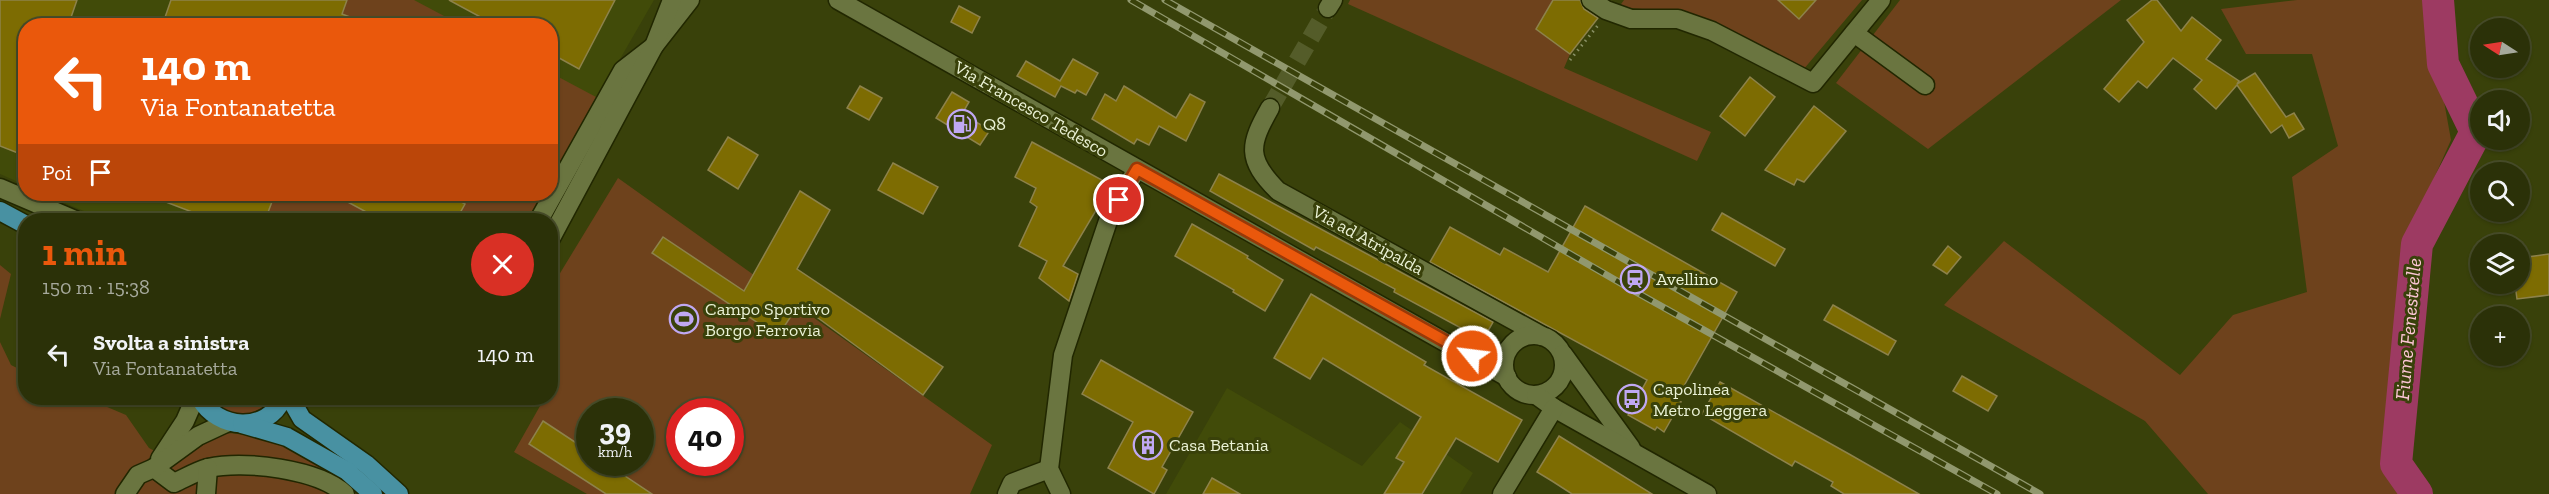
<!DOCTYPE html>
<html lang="it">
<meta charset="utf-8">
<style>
:root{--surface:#2b3108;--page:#333912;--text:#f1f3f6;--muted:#a6a99c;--line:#474c29;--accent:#ea580c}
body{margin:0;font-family:"Zilla Slab",serif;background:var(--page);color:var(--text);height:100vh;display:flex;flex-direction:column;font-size:22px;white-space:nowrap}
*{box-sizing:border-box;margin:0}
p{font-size:20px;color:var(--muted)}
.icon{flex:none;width:33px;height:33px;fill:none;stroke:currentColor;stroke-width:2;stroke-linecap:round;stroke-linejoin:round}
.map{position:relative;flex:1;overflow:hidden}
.drawer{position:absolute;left:18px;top:213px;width:540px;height:192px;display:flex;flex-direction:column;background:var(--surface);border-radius:24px;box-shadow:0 2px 4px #0004,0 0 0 2px var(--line)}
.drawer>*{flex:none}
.hud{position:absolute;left:18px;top:18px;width:540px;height:183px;border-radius:24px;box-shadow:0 2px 4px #0004,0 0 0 2px var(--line);background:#ea580c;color:#fff;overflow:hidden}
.needle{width:39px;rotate:282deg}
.buttons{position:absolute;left:2470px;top:18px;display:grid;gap:12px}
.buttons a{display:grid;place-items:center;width:60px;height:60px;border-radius:50%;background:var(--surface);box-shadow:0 2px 4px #0004,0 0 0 2px var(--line);font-size:30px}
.speed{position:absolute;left:576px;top:398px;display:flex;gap:12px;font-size:30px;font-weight:700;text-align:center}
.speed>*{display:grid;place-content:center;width:78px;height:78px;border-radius:50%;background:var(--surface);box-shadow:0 2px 4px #0004,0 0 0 2px var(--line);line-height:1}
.speed small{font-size:15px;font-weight:400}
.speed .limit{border:9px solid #d22;background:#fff;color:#111}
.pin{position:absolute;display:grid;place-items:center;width:51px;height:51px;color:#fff;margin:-26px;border:3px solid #fff;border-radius:50%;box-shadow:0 2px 6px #0007}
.me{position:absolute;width:66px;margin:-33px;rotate:299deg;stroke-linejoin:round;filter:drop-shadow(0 0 4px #0008)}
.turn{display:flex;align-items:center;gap:21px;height:126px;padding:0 24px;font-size:27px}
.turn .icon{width:78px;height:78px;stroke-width:2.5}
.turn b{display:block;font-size:42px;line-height:51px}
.then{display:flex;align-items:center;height:57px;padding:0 24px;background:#0003;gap:12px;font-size:22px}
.round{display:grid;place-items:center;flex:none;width:63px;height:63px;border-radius:32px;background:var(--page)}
.overview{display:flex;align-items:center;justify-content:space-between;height:102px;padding:0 24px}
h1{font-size:36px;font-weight:700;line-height:45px;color:var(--accent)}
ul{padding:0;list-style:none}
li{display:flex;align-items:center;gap:18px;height:78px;padding:0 24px}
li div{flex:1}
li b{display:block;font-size:22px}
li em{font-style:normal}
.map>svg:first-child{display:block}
.built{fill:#414b09}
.green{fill:#6e421c;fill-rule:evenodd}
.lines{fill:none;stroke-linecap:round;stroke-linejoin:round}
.river{stroke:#9d3a62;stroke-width:32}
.building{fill:#7d6c02;stroke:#8d824b;stroke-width:1.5}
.minor-tunnel{stroke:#545c29;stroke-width:18;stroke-dasharray:18 9;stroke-linecap:butt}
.minor-casing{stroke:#212700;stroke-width:21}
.major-casing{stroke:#212700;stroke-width:21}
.path{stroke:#888f64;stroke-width:3;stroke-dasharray:1.5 4.5;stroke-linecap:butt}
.minor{stroke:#6a7540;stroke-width:18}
.major{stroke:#4891a2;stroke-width:18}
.rail-casing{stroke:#91986e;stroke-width:7}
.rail{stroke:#39410a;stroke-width:4.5;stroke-dasharray:14;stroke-linecap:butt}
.route-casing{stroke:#983908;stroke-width:15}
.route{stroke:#ea580c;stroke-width:10}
.labels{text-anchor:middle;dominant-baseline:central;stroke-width:6;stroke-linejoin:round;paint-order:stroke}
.street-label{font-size:18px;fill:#ebf2d6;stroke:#39410a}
.poi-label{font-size:18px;fill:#ebf2d6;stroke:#39410a;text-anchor:start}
.water-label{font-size:20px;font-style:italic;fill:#fdc6d7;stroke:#39410a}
</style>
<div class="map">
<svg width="2549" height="494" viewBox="0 0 2549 494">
<rect width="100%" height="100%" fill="#39410a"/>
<g class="built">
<polygon points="0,0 654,0 551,179 550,26 26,26 25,185 0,174"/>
<polygon points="44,194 542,194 527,220 105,220"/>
<polygon points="1227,388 1362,466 1400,422 1473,473 1460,494 1166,494"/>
</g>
<g class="green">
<polygon points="343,0 414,0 461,25 334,26"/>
<polygon points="1350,0 1553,0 1536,29 1570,54 1564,68 1711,132 1697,161 1348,4"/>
<polygon points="1624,0 1862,0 1803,70 1676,12 1619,7"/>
<polygon points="1900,0 2121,0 1928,149 1836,83"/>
<polygon points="2297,0 2432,0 2436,57 2451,140 2407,239 2391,461 2414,494 2208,494 2145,421 1944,305 2004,241 2180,375 2233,315 2307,292 2292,177 2338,146 2312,54 2246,54 2221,9"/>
<polygon points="551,73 596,97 551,179"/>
<path d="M 618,178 L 992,445 L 970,494 L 587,494 L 514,452 L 540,406 L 527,398 L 550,398 L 551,288 ZM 590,411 L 640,411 L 640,462 L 590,462 ZM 680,411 L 730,411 L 730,462 L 680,462 Z"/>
<polygon points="274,194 542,194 527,220 265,220"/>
<polygon points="0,265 11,274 0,319"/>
<path d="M 0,342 L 11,365 L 25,372 L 26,398 L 86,398 L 126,415 L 149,448 L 178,463 C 193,452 207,440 225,434 C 231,432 238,434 244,435 C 286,439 328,461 356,494 L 0,494 Z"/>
<path d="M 211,398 L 273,398 C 256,418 228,421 211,398 Z"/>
</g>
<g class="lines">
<polyline class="river" points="2417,494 2396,464 2417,244 2476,132 2443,64 2438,0"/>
</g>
<g class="building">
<polygon points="0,0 77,0 68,26 26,26 26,134 18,153 0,146"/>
<polygon points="171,0 347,0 342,14 368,24 162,26"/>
<polygon points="449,0 615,0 579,69 550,53 550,26 497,26"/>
<polygon points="1553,0 1580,0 1584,9 1598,18 1570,54 1536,29"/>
<polygon points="1778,0 1816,0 1799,19"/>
<polygon points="2152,0 2157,0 2181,31 2192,17 2221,40 2206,59 2239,81 2237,84 2255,73 2286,117 2294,113 2304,129 2289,138 2282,125 2271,133 2237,85 2216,109 2194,89 2202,80 2173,58 2147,88 2138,81 2119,102 2104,89 2144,42 2127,20"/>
<polygon points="959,6 980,17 972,33 951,22"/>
<polygon points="1073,59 1098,73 1086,95 1077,90 1075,93 1061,86 1055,97 1017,76 1026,61 1060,81"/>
<polygon points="1750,77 1775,97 1745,136 1720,116"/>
<polygon points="860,86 882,98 869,120 847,108"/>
<polygon points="1124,86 1176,118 1190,94 1205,102 1186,141 1159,126 1149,145 1137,139 1134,144 1092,119 1105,94 1116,101"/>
<polygon points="952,92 969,102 962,114 990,130 980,145 936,118"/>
<polygon points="1814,106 1846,131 1804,182 1797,179 1794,185 1765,170"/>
<polygon points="728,137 758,155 738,189 708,170"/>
<polygon points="1032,142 1111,185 1063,266 1078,274 1069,301 1039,278 1047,261 1019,246 1037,207 1030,202 1036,188 1015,177"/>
<polygon points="893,163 938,187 923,214 878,190"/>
<polygon points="1219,174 1493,322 1483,340 1394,292 1395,289 1316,247 1314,250 1210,191"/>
<polygon points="800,191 830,210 797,269 943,367 923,395 799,304 778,336 652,253 663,237 744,291"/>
<polygon points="145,194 275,194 265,220 213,220"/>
<polygon points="333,194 447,194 465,204 456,220 381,220"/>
<polygon points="1585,206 1737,292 1676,400 1681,402 1664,432 1657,427 1655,430 1628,415 1647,380 1430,262 1450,227 1500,255 1504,248 1548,272"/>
<polygon points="1722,213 1785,249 1775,266 1712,230"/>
<polygon points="1192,224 1248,256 1247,258 1283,280 1265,311 1233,292 1234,290 1175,256"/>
<polygon points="1948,246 1961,257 1947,274 1933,265"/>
<polygon points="2549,254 2549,295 2517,299 2515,284 2520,284 2520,258"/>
<polygon points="1311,294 1426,362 1424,365 1522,420 1498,462 1456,438 1422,494 1384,494 1404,462 1396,458 1421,417 1323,358 1310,379 1274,358"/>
<polygon points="1833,305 1896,341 1888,355 1824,320"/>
<polygon points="1101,360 1193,412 1162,467 1167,470 1154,494 1108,468 1133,422 1082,394"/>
<polygon points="1962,376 1997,396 1988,411 1953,391"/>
<polygon points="1720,382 1849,454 1919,494 1844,494 1831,486 1833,482 1795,461 1792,466 1702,414"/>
<polygon points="543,421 590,452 590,462 604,462 652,494 606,494 529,444"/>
<polygon points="1559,436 1652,494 1572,494 1552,481 1537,472"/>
<polygon points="1212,478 1240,494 1203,494"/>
</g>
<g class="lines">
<polyline class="minor-tunnel" points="1270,108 1328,8"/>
<g class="minor-casing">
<g id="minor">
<polyline points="838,0 1507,377"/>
<polyline points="1591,0 1606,10 1631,19 1678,19 1712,31 1813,83 1881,0"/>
<polyline points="1328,8 1333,0"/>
<polyline points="1854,33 1925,85"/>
<path d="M 1270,108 C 1249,145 1246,159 1278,191 L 1542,336"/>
<polyline points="0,188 75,220"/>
<polyline points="539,220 623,70 654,46 690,0"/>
<polyline points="550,240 654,46 672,0"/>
<circle cx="1534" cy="365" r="30"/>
<polyline points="1563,354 1631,448"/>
<polyline points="1536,395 1554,408 1707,494"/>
<polyline points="160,459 185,421 195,398"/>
<path d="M 154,468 L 174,483 C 185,478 197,471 208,468 C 244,460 318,469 345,494"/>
<polyline points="125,494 138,475 154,468 198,436 228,422"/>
<polyline points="206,494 208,468"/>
<polyline points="1007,494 1012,483 1049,469"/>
<polyline points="1061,494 1049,469 1063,355 1110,215 1137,169"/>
<polyline points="1502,494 1554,408"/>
</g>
</g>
<g class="major-casing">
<g id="major">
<polyline points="0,211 26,225"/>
<path d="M 200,398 C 217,430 267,434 283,398"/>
<polyline points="290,398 302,419 366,464 399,494"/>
<polyline points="242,424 287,437 347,471 373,494"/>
</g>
</g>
<polyline class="path" points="1570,60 1599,24"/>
<use href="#minor" class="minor"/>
<use href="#major" class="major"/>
<g class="rail-casing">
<g id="rail">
<polyline points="1131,0 1636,292 1997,494"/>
<polyline points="1165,0 2040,494"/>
</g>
</g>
<use href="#rail" class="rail"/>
</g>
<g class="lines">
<g class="route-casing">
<polyline id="route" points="1119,200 1137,169 1472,356"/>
</g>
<use href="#route" class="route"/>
</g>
<defs>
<g id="fuel-ring" transform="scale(1.5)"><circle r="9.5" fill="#39410a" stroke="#c0a8f3" stroke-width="1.5"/><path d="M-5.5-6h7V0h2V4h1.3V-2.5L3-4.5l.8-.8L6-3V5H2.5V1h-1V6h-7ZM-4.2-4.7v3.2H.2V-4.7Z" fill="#c0a8f3"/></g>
<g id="station-ring" transform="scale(1.5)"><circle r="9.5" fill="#39410a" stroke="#c0a8f3" stroke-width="1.5"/><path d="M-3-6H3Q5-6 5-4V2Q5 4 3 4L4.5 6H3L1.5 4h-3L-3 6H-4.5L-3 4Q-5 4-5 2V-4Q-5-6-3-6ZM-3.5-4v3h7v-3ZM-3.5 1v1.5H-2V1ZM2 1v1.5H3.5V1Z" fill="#c0a8f3"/></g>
<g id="stadium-ring" transform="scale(1.5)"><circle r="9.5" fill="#39410a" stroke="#c0a8f3" stroke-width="1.5"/><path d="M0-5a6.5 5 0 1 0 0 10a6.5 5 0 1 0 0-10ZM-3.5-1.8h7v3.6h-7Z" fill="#c0a8f3"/></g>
<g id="bus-ring" transform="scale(1.5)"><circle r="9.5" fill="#39410a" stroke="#c0a8f3" stroke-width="1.5"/><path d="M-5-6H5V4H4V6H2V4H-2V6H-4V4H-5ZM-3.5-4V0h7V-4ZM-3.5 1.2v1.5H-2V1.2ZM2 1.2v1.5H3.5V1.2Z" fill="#c0a8f3"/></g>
<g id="building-ring" transform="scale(1.5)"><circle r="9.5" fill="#39410a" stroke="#c0a8f3" stroke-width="1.5"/><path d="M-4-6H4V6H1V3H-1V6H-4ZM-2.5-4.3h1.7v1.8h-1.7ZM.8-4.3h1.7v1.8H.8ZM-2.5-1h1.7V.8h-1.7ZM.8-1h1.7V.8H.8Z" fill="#c0a8f3"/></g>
</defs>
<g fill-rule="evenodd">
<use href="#fuel-ring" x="962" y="124"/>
<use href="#station-ring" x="1635" y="279"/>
<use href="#stadium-ring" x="684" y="319"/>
<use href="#bus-ring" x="1632" y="399"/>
<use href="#building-ring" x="1148" y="445"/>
</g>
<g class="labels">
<g class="street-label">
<text transform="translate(1031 109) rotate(30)">Via Francesco Tedesco</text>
<text transform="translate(1368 240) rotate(29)">Via ad Atripalda</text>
</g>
<g class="poi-label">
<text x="983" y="124">Q8</text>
<text x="1656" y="279">Avellino</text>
<text x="705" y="309">Campo Sportivo<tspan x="705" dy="21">Borgo Ferrovia</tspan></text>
<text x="1653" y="389">Capolinea<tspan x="1653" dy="21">Metro Leggera</tspan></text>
<text x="1169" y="445">Casa Betania</text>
</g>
<g class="water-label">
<text transform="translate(2408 329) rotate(-85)">Fiume Fenestrelle</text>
</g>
</g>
</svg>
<div class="buttons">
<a><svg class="needle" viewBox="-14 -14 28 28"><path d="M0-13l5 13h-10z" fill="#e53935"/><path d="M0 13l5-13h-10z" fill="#a6a99c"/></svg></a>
<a><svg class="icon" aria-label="sound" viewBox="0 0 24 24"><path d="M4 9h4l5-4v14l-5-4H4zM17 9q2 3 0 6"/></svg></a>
<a><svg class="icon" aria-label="search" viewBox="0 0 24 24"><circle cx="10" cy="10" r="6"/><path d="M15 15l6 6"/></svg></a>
<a><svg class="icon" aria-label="layers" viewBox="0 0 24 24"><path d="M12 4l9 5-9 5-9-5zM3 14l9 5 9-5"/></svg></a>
<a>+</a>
</div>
<div class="speed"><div>39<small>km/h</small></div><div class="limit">40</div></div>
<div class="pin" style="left:1119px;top:200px;background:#d93025"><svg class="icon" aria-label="arrive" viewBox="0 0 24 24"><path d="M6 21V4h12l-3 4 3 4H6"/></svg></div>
<svg class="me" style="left:1472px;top:356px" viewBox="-20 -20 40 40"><circle r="17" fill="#ea580c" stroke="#fff" stroke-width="3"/><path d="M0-11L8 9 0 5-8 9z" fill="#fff"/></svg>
<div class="hud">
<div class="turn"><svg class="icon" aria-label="left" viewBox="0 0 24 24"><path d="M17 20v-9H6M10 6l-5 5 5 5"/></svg><div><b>140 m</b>Via Fontanatetta</div></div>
<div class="then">Poi<svg class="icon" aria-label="arrive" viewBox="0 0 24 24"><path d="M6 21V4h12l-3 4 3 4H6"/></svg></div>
</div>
<section class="drawer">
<div class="overview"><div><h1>1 min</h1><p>150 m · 15:38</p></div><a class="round" style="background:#d93025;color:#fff"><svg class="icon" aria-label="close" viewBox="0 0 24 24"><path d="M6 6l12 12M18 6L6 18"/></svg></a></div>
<ul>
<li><svg class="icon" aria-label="left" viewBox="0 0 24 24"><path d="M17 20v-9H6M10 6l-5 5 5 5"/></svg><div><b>Svolta a sinistra</b><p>Via Fontanatetta</p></div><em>140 m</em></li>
</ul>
</section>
</div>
